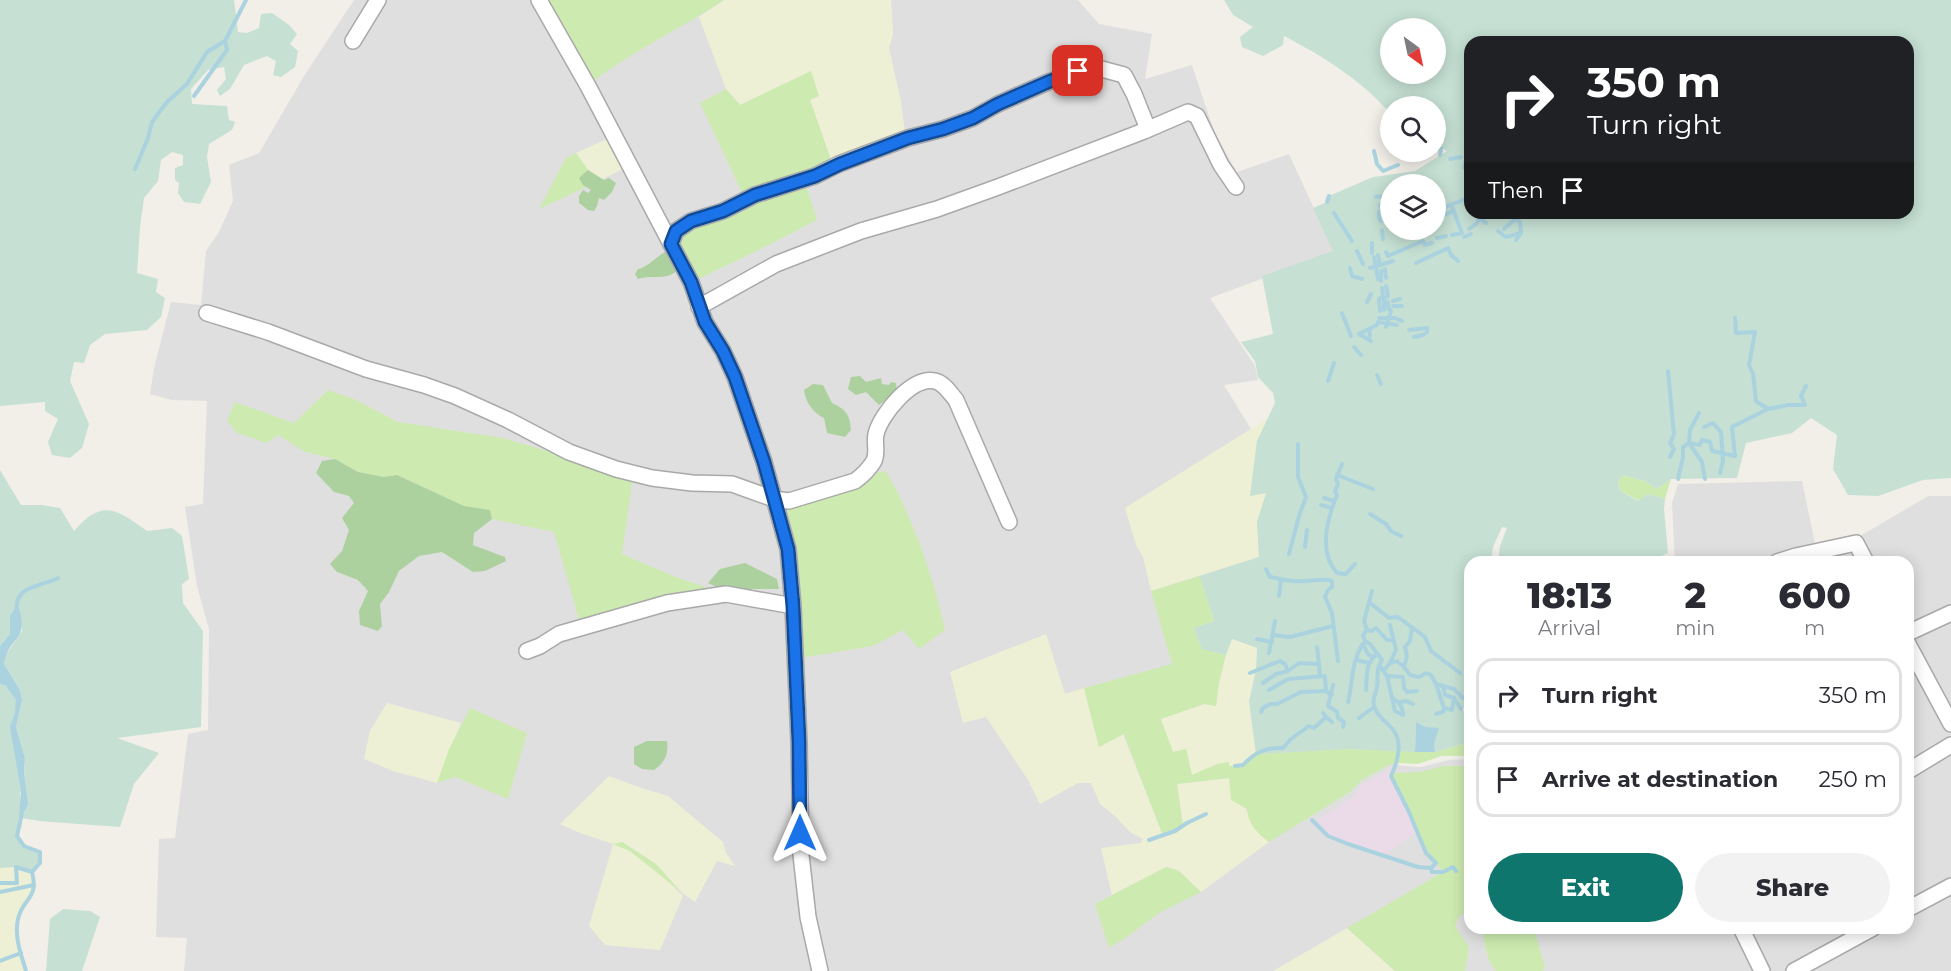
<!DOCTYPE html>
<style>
:root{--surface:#fff;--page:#f2f2f3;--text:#2b2b33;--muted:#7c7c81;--line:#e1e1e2;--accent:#0f766e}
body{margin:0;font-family:Montserrat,sans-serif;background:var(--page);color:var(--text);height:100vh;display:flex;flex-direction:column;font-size:22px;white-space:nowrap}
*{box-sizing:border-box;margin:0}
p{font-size:20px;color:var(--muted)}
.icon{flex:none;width:33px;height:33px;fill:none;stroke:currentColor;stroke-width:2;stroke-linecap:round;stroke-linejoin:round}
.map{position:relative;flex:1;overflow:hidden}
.side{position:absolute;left:1464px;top:556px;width:450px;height:378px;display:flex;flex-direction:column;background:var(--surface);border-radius:18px;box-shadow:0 3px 15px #0003}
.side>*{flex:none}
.guide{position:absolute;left:1464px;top:36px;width:450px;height:183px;border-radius:18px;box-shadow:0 3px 15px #0003;background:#202124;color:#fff;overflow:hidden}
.needle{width:39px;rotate:147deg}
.controls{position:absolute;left:1380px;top:18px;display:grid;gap:12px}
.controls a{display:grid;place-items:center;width:66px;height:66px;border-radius:50%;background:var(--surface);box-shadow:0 3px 15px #0003;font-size:30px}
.pin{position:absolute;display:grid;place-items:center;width:51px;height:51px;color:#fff;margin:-26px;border-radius:12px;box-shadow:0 3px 9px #0006}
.me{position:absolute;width:66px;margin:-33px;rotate:0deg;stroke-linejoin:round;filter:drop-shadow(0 0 4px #0008)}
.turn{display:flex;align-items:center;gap:21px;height:126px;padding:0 24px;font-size:27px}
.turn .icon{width:78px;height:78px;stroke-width:2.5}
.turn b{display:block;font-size:42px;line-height:51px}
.then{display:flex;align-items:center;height:57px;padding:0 24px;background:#0003;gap:12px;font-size:22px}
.eta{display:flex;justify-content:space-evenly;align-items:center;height:102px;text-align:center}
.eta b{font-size:36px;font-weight:800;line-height:42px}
.cta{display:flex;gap:12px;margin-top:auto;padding:12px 24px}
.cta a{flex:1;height:69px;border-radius:36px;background:var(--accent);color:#fff;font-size:24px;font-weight:800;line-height:69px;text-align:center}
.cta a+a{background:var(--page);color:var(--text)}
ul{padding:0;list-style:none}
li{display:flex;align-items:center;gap:18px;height:75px;margin:0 12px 9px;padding:0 12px;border:3px solid var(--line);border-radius:18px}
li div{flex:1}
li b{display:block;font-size:22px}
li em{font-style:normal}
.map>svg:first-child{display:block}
.residential{fill:#e0dfdf}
.industrial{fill:#ebdbe8}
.farmland{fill:#eef0d5}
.grass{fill:#cdebb0}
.forest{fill:#add19e}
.wetland{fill:#c6e0d4;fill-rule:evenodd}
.water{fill:#aad3df}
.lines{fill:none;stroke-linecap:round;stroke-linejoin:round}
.stream{stroke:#aad3df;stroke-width:4}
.minor-casing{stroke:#a9a9a9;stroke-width:18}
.minor{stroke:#fff;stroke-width:15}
.route-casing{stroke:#114b97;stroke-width:15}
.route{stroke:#1a73e8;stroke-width:10}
</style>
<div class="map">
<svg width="1951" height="971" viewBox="0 0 1951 971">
<rect width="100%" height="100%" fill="#f2efe9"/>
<polygon class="residential" points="354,0 1078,0 1099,24 1152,34 1145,79 1192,65 1215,134 1237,172 1289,154 1334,252 1210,298 1255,366 1258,380 1224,385 1259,442 1261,558 1196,628 1250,701 1349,751 1403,766 1421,767 1449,760 1470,759 1470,928 1908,928 1908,562 1675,562 1672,503 1678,484 1802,481 1816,548 1850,542 1928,496 1951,496 1951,971 184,971 187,938 156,937 159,839 175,838 188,734 208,730 209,629 197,586 185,507 203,504 207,401 172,400 150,394 154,368 171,302 201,305 206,251 219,232 233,201 229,165 259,153 304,76"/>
<polygon class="industrial" points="1392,768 1395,769 1391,776 1409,812 1416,832 1385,855 1348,844 1328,836 1314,822 1355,796 1360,786"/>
<g class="farmland">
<polygon points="724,0 891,0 893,34 889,48 901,102 905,133 832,163 810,100 811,71 740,105 726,89 699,17"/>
<polygon points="609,138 625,168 602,179 588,170 576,153"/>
<polygon points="1268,418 1257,441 1250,496 1267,492 1257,522 1259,557 1151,591 1143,557 1136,545 1125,508"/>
<polygon points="1046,634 1065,694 1084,688 1099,747 1123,734 1162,833 1183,826 1177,784 1229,778 1260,835 1269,842 1201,892 1179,871 1167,867 1112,895 1101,848 1141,843 1143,839 1130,832 1116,817 1100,804 1091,783 1078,783 1040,804 1028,780 986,717 963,723 950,672"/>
<polygon points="1231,639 1257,648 1256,670 1249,701 1256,754 1243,765 1229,766 1228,762 1192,775 1186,749 1173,752 1160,719 1204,704 1216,706 1219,682"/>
<polygon points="387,703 461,723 437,783 393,771 364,759 370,731"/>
<polygon points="609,776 644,789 668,796 723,842 726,853 735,866 717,861 695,902 681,892 656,864 622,842 615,845 630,851 654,867 683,896 660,950 605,945 589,926 613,844 580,833 560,824"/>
<polygon points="16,867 32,872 35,885 31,897 25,904 18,919 17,937 26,971 0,971 0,868"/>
<polygon points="1347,928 1395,971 1273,971"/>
</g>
<g class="grass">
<path d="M 547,0 L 724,0 C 680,29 633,51 592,82 L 580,55 Z"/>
<polygon points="811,71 819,96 810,100 832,163 744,197 700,103 726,89 740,105"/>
<polygon points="576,153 588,170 579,178 586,187 539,209 566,158"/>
<polygon points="805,182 817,220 759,250 696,280 675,244 677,236 693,224"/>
<polygon points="328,390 354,399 398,422 503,438 633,476 622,554 678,578 721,592 580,623 554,532 492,519 490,510 464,506 397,475 384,477 358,472 335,459 305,452 278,435 267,443 237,433 227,421 235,402 294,423"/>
<path d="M 886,471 C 913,518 933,576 945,630 L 919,649 L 903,630 L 873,646 L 801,658 L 784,511 L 787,505 L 866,475 Z"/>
<polygon points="1623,475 1645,481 1657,489 1671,479 1665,499 1648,494 1639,501 1620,491 1618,481"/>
<path d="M 1200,576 L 1214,621 L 1194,628 L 1202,649 L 1226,655 L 1219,682 L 1216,706 L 1204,704 L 1161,719 L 1173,752 L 1186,749 L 1192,775 L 1217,764 L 1229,762 L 1229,766 L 1243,765 L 1256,754 L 1346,749 L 1435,752 L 1470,742 L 1470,756 L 1442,756 L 1418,764 L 1397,763 L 1389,765 L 1362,780 L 1350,792 L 1269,842 C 1257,833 1248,824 1247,809 L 1231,800 L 1229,778 L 1177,784 L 1183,826 L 1162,833 L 1124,734 L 1099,747 L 1084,688 L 1172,664 L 1151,591 Z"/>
<polygon points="470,708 527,733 508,799 455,777 437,783 449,749"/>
<polygon points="1444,766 1470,766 1470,911 1460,915 1455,926 1469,947 1465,971 1395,971 1347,928 1443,872 1417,835 1409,812 1391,776 1393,773 1419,772"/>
<polygon points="622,842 656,864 681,892 630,851 613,844"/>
<polygon points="1166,867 1179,871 1201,892 1159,913 1127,937 1109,948 1095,904"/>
<polygon points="1481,929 1534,929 1545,967 1543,971 1496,971 1489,961"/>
</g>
<g class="forest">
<polygon points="588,170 604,180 609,178 616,183 612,192 604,200 599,198 597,206 594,211 588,210 579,203 579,196 583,190 588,193 591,190 583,185 579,178"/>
<path d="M 669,250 L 678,269 C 668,282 652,274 638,279 L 635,274 L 638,269 C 649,267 657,255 669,250 Z"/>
<polygon points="860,376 866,382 881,378 882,384 889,385 891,382 896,383 897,391 879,405 866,392 856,395 848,389 851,377"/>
<path d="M 813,384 L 823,385 L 832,403 C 846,409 850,415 851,430 L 845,437 L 827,433 L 824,418 C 813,413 806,403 804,390 Z"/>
<polygon points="335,459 358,472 384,477 397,475 464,506 490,510 492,519 474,533 473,545 505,557 506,561 485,571 473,572 442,552 419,556 399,571 389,592 380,604 382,626 378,631 360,625 359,611 368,591 358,580 337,572 330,564 342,551 349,530 342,518 354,503 349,496 334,492 316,473 322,461"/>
<polygon points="745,563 777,579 779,589 752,589 747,594 726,591 708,583 720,569"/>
<path d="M 647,741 L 667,741 C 669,754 665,762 654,770 L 642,769 L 634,764 L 634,747 Z"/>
</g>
<g class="wetland">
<polygon points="0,0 234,0 238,32 247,33 259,28 261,14 272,13 289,25 297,34 290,44 298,51 295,67 281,77 273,75 276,61 267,56 244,65 230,89 220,96 217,90 226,79 224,67 208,70 191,89 192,104 227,106 229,120 235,122 232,130 209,144 207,157 211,182 200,204 184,202 178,193 179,183 175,180 175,168 183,165 183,155 172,152 161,160 158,181 144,198 140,227 137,273 158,279 156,292 165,298 161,317 147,330 105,334 90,345 84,363 74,362 70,381 89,424 82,448 70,458 52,455 48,442 58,419 45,411 45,402 0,406"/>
<path d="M 1224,0 L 1951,0 L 1951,478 L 1923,480 L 1878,496 L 1848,495 L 1833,469 L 1837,435 L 1811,418 L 1792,433 L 1746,443 L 1737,478 L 1671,479 L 1657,489 L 1645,481 L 1623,475 L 1618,481 L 1620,491 L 1638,501 L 1648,494 L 1665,499 L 1664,509 L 1668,553 L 1648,562 L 1498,562 L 1500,546 L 1507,528 L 1502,527 L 1493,547 L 1491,562 L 1470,562 L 1470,704 L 1462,709 L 1470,720 L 1470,742 L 1435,752 C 1434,739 1428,729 1416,722 L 1415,752 L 1346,749 L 1256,754 L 1249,701 L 1256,670 L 1257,648 L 1232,639 L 1226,655 L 1202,649 L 1194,628 L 1214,621 L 1200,576 L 1259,557 L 1257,522 L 1266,493 L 1250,496 L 1257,441 L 1275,403 L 1273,393 L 1258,377 L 1255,361 L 1241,342 L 1273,334 L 1262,276 L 1333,251 L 1313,208 L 1327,202 L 1329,196 L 1373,177 L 1415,171 L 1447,151 L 1436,145 L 1436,106 L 1390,106 L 1390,113 C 1361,80 1323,56 1284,36 L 1283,45 L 1263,56 L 1242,47 L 1240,37 L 1253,27 L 1233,15 ZM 1390,28 L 1436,28 L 1436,74 L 1390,74 ZM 1470,42 L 1908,42 L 1908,213 L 1470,213 ZM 1390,184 L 1436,184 L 1436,230 L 1390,230 Z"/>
<path d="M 0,470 L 21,505 L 42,505 L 60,508 L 74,531 C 102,498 117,509 147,531 L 172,528 L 182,536 L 189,579 L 182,584 L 183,603 L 203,631 L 201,727 L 117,738 L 159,753 L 134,784 L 120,827 L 39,821 L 22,818 L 17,836 L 24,846 L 40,852 L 40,863 L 32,872 L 16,867 L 0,868 L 0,684 L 9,687 L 18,699 L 17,713 L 12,727 L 23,791 L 20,792 L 22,816 L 25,758 L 16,727 L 22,700 L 20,690 L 4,664 L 5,656 L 22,631 L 18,606 L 10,615 L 10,634 L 0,646 Z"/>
<polygon points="63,909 90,911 100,917 82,971 46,971 50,919"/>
</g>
<g class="water">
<path d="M 18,605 C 30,644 9,634 4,664 L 20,690 L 22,700 L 16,727 L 25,758 L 24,775 L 28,804 L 21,818 L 23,791 L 12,727 L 17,713 L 18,699 L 9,687 L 0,684 L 0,646 L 10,634 L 10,615 Z"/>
<polygon points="1416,722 1425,727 1439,728 1434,743 1435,752 1415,752"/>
</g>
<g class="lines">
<g class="stream">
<polyline points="194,96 227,50 225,41"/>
<polyline points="1374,151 1377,164 1383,171 1398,165"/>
<polyline points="1440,155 1441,148"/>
<polyline points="1450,159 1461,157"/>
<polyline points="1464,168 1465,163"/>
<polyline points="135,169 148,138 152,122 167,102 187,84 207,52 225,41 246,0"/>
<polyline points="1376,197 1384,196 1388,192"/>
<polyline points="1327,202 1329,196"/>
<polyline points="1451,204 1462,233 1452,235"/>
<polyline points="1380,205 1383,211 1379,212 1379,218 1381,221"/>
<polyline points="1334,213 1352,241"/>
<polyline points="1490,213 1491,214"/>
<polyline points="1443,215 1454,211"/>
<polyline points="1436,216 1436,211 1470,197"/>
<polyline points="1479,218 1486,223"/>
<polyline points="1469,229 1477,223 1482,213"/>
<polyline points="1504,229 1515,219 1520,222 1521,233 1516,240"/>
<polyline points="1382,230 1383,239"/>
<polyline points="1420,230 1423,231 1424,235"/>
<polyline points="1498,231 1506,237 1521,233"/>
<polyline points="1464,237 1471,234"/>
<polyline points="1437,238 1446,236"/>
<polyline points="1357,251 1363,264"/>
<polyline points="1386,252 1388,256 1423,241 1425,245 1432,243"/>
<polyline points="1372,253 1372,243"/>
<polyline points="1378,255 1380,265"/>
<polyline points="1374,257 1378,279"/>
<polyline points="1416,263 1448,248 1451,255 1458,261"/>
<polyline points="1350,268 1352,276 1362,279"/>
<polyline points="1370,268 1393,261"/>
<polyline points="1385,269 1386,278"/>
<polyline points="1381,271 1381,281"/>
<polyline points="1393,301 1400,299"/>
<polyline points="1367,302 1371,294"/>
<polyline points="1393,306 1402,306"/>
<polyline points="1384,310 1384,299 1388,296 1386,286"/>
<polyline points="1380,311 1379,299 1383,296 1382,288"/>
<polyline points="1342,313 1351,336"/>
<polyline points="1379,318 1395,318 1402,321"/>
<polyline points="1378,322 1397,325"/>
<polyline points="1386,327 1391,311 1388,308 1388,302"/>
<polyline points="1369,329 1370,336"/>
<polyline points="1409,330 1427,328 1427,332 1423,335 1414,337"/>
<polyline points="1371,341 1359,334 1377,325"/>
<polyline points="1354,347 1361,355"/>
<polyline points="1668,371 1674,434 1670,443 1674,449 1670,457"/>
<polyline points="1377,375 1381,384"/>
<polyline points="1328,381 1334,363"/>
<polyline points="1768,409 1788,405 1805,405 1801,396 1806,386"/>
<polyline points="1704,427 1713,423 1721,432 1723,461 1720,473"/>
<polyline points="1689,443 1700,445 1702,440 1710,442 1712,451 1735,456 1732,427 1768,409 1756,401 1753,374 1749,365 1755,332 1736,333 1735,318"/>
<polyline points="1689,443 1702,462 1705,479"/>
<path d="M 1342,464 L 1336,479 L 1338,484 L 1335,491 L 1337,495 C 1327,519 1318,552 1337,573 L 1346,574 L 1355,564"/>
<polyline points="1337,475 1373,489"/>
<polyline points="1678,479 1683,457 1683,447 1689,443 1690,430 1699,413"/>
<polyline points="1324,498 1334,501"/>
<polyline points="1321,505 1332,508"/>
<polyline points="1370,514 1386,524 1391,531 1401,536"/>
<polyline points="1305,547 1307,530"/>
<polyline points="1289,554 1299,516 1306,497 1298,477 1298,444"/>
<path d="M 1266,569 L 1270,577 C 1282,580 1294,582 1306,581 C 1315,581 1324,578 1332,581 L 1332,587 L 1328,590 L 1325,597 L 1332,613 L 1338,661"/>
<path d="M 1372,591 L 1364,621 L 1367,630 L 1363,635 L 1365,641 L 1370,644 L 1382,660 C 1375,670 1379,676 1377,687 C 1376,694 1372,698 1374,705 C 1377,718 1388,722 1394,731 C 1403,744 1397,763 1391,776 L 1409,812 L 1426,853 L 1436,863 L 1431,868 L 1432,872 L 1443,872 L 1453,867 L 1456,871"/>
<polyline points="1279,596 1281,580"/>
<polyline points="1369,602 1389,618 1398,617 1425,637 1431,651 1460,673"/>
<path d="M 16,610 C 17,606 17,603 18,599 C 23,586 47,584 58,578"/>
<polyline points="1390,625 1396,650 1390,663"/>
<polyline points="1412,627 1410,641 1405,647 1407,656 1404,667 1410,675 1419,677 1426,673 1431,675 1436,684 1454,689 1463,698"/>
<polyline points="1367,630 1372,631 1376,628 1387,640 1394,640"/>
<polyline points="1273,635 1290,637 1333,626"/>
<polyline points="1257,639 1272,642"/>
<polyline points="1363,644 1368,654 1373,657"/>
<polyline points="1317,647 1319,664"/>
<polyline points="1269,653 1275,621"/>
<polyline points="1356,660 1369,663"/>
<polyline points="1379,665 1387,676 1395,711 1403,715"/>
<polyline points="1384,670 1390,663 1397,661 1404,667"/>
<polyline points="1250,673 1280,661 1285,664 1288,671"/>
<polyline points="1387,676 1403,677 1404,688 1407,692 1417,691"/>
<polyline points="1263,683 1276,674 1288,671 1299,663 1319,664 1320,676"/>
<polyline points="1436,684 1444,708 1443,712 1436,714"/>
<polyline points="1333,685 1328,706 1337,712 1338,718 1344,722 1343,727"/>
<polyline points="1443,686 1445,695 1454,698 1461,709"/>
<path d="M 9,687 L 18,699 L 17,713 L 12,727 L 23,791 L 21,818 L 17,836 L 24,846 L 40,852 L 40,863 L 32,872 C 39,900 23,897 18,919 C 14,937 21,954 26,971"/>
<polyline points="1269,690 1288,679 1325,676 1326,691"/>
<path d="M 1366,690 C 1367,677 1365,661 1378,654"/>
<path d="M 1392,698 C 1400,703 1402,705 1403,715"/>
<path d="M 1348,702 C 1353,683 1351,663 1362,645"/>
<polyline points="1400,702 1406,701 1413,704"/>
<polyline points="1444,708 1452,710 1454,698"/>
<polyline points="1261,712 1263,708 1270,704 1277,704 1301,692 1326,691 1332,695"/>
<polyline points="1323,713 1326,717 1332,722"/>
<polyline points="1359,718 1374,707"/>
<path d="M 1235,766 L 1243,765 C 1255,752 1267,747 1283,748 L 1291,739 L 1309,726 L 1314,728 L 1326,717"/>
<polyline points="1312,820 1328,836 1348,844 1418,867 1431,868"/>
<polyline points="1149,840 1175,831 1187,823 1206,814"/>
<polyline points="0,883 17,883 16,867 32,872"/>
<polyline points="0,892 34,885"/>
<polyline points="0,961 21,953"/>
</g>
<g class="minor-casing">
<g id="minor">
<polyline points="539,0 588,86 691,282 705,322 723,351 735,377 764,462 788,549 793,606 799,742 801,855 808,917 820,971"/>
<polyline points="353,41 378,0"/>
<polyline points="671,244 676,231 691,221 723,211 755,195 815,176 839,164 908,138 943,129 973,118 998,104 1048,82 1094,67 1124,75 1134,94 1148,129"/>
<polyline points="699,307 776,264 861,231 937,209 998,187 1144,131 1188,112 1197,116 1221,165 1236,187"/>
<path d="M 207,313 L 268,332 L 366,369 L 424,385 L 455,396 L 508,420 L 569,452 L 616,469 L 652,478 L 692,483 L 732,484 L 774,499 L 789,501 L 855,481 C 862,476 869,469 874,461 C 878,453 874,442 876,434 C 881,414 912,376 935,381 C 944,383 950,393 956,400 L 1009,522"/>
<polyline points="1777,562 1796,556 1856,543 1866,562"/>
<polyline points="1908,633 1951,613"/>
<polyline points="1908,644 1951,724"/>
<polyline points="527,651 540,646 559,634 667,603 726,594 793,606"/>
<polyline points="1908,771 1951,745"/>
<polyline points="1908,909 1951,886"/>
<polyline points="1741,928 1762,971"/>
<polyline points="1794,971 1873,928"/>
</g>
</g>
<use href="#minor" class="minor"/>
</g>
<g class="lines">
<g class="route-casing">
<polyline id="route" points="800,833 799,742 793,606 788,549 764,462 735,377 723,351 705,322 691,282 671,244 676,231 691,221 723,211 755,195 815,176 840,164 908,138 943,129 973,118 998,104 1048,82 1078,71"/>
</g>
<use href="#route" class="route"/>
</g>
</svg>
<div class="controls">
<a><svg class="needle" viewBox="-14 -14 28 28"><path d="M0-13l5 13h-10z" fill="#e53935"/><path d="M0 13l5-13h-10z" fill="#7c7c81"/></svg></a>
<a><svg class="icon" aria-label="search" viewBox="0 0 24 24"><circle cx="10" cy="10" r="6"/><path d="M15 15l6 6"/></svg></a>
<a><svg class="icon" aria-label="layers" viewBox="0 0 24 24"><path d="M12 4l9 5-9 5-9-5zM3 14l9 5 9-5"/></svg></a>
</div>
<div class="pin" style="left:1078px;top:71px;background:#d93025"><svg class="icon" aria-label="arrive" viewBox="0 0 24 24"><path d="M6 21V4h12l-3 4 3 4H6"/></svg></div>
<svg class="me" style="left:800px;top:833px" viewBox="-20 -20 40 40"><path d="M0-17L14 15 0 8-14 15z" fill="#1a73e8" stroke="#fff" stroke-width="4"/></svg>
<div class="guide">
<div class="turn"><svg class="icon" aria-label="right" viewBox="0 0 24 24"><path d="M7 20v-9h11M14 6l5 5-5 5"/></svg><div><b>350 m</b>Turn right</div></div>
<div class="then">Then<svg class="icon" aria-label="arrive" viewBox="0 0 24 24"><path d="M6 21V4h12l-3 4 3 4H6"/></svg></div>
</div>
<section class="side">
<div class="eta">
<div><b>18:13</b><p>Arrival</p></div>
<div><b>2</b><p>min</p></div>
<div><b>600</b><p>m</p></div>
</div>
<ul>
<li><svg class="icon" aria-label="right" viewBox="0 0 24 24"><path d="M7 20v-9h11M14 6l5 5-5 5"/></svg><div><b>Turn right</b></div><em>350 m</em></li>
<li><svg class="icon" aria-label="arrive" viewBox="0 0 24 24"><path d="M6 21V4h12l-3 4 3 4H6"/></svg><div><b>Arrive at destination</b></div><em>250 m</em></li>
</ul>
<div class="cta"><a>Exit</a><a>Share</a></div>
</section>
</div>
